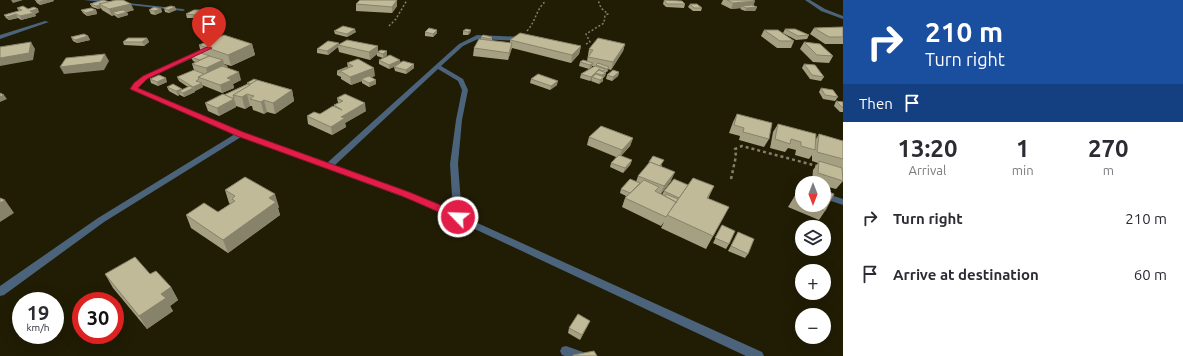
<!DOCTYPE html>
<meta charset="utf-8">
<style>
:root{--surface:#fff;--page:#f7f7f7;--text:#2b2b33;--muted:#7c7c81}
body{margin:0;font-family:Ubuntu,sans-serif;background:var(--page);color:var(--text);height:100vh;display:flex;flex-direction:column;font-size:15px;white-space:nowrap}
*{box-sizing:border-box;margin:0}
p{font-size:13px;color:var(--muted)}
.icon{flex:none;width:22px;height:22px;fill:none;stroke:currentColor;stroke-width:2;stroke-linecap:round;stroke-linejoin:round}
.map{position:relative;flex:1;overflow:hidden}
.drawer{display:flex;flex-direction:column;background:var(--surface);width:340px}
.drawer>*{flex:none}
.banner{background:#1a4fa0;color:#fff;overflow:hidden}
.needle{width:26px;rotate:180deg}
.tools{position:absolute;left:795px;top:176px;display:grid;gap:8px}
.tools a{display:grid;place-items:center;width:36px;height:36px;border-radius:50%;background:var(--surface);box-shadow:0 4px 16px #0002;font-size:20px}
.speed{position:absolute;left:12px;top:292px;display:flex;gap:8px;font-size:20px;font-weight:700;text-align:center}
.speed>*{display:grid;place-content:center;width:52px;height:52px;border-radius:50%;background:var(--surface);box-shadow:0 4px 16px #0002;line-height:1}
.speed small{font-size:10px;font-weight:400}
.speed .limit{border:6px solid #d22;background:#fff;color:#111}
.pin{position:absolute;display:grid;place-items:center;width:34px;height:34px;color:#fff;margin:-41px -17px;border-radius:50% 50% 50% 0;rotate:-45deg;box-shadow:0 0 4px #0007}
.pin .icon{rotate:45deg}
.me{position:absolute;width:44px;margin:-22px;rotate:294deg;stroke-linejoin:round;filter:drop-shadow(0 0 3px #0008)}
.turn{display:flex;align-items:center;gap:14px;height:84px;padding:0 16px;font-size:18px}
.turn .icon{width:52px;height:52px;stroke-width:2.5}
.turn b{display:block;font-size:28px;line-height:34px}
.then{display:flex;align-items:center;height:38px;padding:0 16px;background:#0003;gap:8px;font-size:15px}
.eta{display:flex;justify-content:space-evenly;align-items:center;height:68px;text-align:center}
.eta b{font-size:24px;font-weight:600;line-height:28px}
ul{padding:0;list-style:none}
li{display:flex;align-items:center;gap:12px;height:56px;padding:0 16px}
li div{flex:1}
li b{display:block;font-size:15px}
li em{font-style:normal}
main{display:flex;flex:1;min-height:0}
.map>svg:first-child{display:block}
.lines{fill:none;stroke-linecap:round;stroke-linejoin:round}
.path-far1{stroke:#84806d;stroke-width:1.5;stroke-dasharray:2 2;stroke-linecap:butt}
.path{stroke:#84806d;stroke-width:2.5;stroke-dasharray:3 3;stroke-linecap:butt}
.minor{fill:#4c637c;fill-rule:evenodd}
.wall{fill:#a6a083}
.shaded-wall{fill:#87826a}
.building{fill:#c1ba98;stroke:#87826a}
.route{fill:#e11d48;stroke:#92132f}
</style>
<main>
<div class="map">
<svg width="843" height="356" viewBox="0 0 843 356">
<rect width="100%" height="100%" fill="#211c04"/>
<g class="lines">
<g class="path-far1">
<polyline points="389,26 396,19 407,0"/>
<path d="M 527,31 C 536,21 536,10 544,3 L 543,0"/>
<polyline points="586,44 590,42 586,34 604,23 605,15 608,14 601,8 598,0"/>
</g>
<polyline class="path" points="731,179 736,156 735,149 742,146 817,166"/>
<g class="minor">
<polygon points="84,0 101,0 111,2 109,3"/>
<polygon points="805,0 810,0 825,9 843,16 843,19 821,11"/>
<polygon points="119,2 183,9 185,10 183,11 121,4 119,4"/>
<polygon points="45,21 49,22 0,39 0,35"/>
<path d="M 477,35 L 523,37 L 526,39 L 523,41 L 478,39 L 463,46 L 441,66 L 463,79 L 468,90 L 462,120 L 458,164 L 462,216 L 762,352 L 764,356 L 746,356 L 417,202 L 241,137 L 104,222 L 4,295 L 0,296 L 0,286 L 98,218 L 235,134 L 132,90 L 131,89 L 134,83 L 143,77 L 208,47 L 212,47 L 212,49 L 147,79 L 139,85 L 137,88 L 243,132 L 327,163 L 459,44 ZM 438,69 L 458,81 L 462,90 L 456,120 L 450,164 L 453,212 L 423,198 L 334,166 Z"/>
<polygon points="828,194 843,199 843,205 825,199 824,197 825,195"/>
<polygon points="566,346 583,352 585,356 565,356 562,355 560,351 562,347"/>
</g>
</g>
<g class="wall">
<polygon points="35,0 53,0 54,1 40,5 37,3"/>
<polygon points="103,0 134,10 127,12 128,15 118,18 114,15 112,16 102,10 101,8 98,9 92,7 90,4"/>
<polygon points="664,0 685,4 684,8 666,7 663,4"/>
<polygon points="723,0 753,0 753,6 757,7 755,11 745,11 740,9 741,8 731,9 721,4"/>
<polygon points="356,4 397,6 392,13 356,11"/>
<polygon points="690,4 702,8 701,11 693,11 688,7"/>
<polygon points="175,7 176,10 169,13 165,12 164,8"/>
<polygon points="17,8 28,9 39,12 35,14 36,16 21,20 18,18 9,20 6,18 4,15 19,11"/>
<polygon points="161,9 162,12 155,15 151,14 149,10"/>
<polygon points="81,10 96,10 97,14 87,16 83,13"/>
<polygon points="203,10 204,14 196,18 187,18 186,14"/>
<polygon points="843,27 843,44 825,44 810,34 814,28"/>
<polygon points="785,29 809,35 807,39 796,40 783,33"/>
<polygon points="471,30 470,33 468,35 463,35 463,31"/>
<polygon points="764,30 794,41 791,48 777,48 761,36"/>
<polygon points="334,31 356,32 347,37 335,34"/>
<polygon points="425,32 437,33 433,37 425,36"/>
<polygon points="88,36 90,40 77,43 73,41 71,37"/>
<polygon points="481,37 492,37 492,41 510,43 510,40 581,46 579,54 571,63 512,48 508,60 473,56 474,48 481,39"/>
<polygon points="147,38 149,42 144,46 124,45 123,42"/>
<polygon points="804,42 833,56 829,63 813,62 800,49"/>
<polygon points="252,44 255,55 231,66 224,64 225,65 227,66 228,68 241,80 233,84 234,88 222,93 202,85 203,87 195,91 194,90 195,92 184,97 180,95 180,94 178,96 169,91 167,87 182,89 183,90 188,87 179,81 177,77 194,70 192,64 195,62 193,61 191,57 201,53 199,45"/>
<polygon points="625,44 623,51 611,70 608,69 608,71 606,72 605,76 603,78 603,81 599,84 591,81 592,79 590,81 580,78 581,74 595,66 592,66 592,67 589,69 579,66 580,62 587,61 589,49"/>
<polygon points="339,45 378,52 387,55 383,58 377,56 377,54 370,60 339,52 338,47 328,55 317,53 317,49"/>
<polygon points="379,60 414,64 414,68 406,74 395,71 394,67 396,66 389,69 379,64"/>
<polygon points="347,63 375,76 371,77 376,80 376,84 369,87 362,83 362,81 351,85 341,79 341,77 337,75 337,71 348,68"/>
<polygon points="804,64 824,77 821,81 810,79 802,68"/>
<polygon points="619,72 618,76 612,81 606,79 607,75"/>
<polygon points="150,79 167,82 158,86 151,83"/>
<polygon points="531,79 557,85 550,90 530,83"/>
<polygon points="257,80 292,90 294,101 275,114 267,112 264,114 253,110 252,106 250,106 245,109 236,106 235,102 236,107 219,116 208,111 205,103 224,95 247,84 247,83"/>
<polygon points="821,88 838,97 835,101 823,99 819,92"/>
<polygon points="337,98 366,111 345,123 346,127 332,135 308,124 307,116 320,114 334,107 334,105 338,103"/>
<polygon points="836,101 843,102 843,112 840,112 834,106"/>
<polygon points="737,114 769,139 764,147 739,140 740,136 729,133 733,122"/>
<polygon points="778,124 816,139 819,134 843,141 843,181 836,189 824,186 824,183 815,183 812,182 813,170 818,163 812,161 812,155 809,159 795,155 796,150 788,148 785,152 770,148 773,132"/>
<polygon points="589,137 633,138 630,146 621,156 632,160 630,165 623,173 610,167 611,163 616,157 587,145"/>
<polygon points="649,162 662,165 661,167 671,181 661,194 662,195 664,191 688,185 714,186 708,199 729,207 706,249 661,228 664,222 661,226 622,207 625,198 626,196 620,193 621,189 636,182 638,176 648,164"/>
<polygon points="802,184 802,205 824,205 825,211 819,220 788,207"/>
<polygon points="225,190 279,207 278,208 280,215 228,253 191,228 186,215 218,212 230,204 229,203"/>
<polygon points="722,225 729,244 726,249 713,243"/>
<polygon points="738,232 748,254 745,258 728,251"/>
<polygon points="105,274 150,274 171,287 178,300 170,306 173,311 147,329 113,288"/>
<polygon points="588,325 580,340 568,333 569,328"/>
</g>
<g class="shaded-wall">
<polygon points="11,0 23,0 13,3"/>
<polygon points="45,0 53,0 54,1 40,5 39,2"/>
<polygon points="397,0 397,6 392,13 392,7"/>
<polygon points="755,1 753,7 742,6 741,8 731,9 733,3"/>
<polygon points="131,4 134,10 118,14 127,12 128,15 118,18 117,15 113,12 114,15 112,16 109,9"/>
<polygon points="100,5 101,8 98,9 96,6"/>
<polygon points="175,7 176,10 169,13 168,10"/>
<polygon points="757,7 755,11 745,11 746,8"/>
<polygon points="38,9 39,12 35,14 36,16 21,20 20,16 30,11"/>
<polygon points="161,9 162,12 155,15 154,11"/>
<polygon points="96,10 97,14 87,16 86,13"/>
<polygon points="203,10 204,14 196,18 195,15"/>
<polygon points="16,14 18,18 9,20 7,17"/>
<polygon points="355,29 356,32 347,37 347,34"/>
<polygon points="437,30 437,33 433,37 433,34"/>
<polygon points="471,30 470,33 468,35 468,32"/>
<polygon points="88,36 90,40 77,43 75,40"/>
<polygon points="147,38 149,42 144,46 142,42"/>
<polygon points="31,42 35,49 33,60 0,66 0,58"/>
<polygon points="339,43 339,45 338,45 338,47 328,55 327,51"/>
<polygon points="512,43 511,50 508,60 509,53"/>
<polygon points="252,44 255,55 231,66 228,55"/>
<polygon points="625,44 623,51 611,70 613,62"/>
<polygon points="378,46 378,53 377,52 377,54 370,60 369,52"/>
<polygon points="581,46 579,54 571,63 572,55"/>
<polygon points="387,51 387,55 383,58 383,54"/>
<polygon points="105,54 109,61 104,70 64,74 60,67"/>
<polygon points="223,60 225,67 227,66 229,70 208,74 206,68"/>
<polygon points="400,60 401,64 389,69 389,65"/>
<polygon points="593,63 592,67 589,69 590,65"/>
<polygon points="414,64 414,68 406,74 406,70"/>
<polygon points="609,67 608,71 606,72 607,69"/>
<polygon points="374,68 375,76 363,80 361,79 362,81 351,85 350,77"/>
<polygon points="599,69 598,73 595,73 594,76 592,77 592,79 590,81 591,77"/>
<polygon points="239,72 241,80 233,84 234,88 222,93 220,85 227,78"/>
<polygon points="619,72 618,76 612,81 613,77"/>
<polygon points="606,73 605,76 603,78 603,81 599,84 600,80 602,78 602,75"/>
<polygon points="166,78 167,82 158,86 157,82"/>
<polygon points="376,80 376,84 369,87 369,83"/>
<polygon points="558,81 557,85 550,90 551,86"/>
<polygon points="202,83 203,87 195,91 193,87"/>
<polygon points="193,88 195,92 184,97 183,93 179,91 180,94 178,96 176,91 182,89 183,92"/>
<polygon points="292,90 294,101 275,114 273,103"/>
<polygon points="247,94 250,106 245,109 242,97"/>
<polygon points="4,95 7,99 0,102 0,97"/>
<polygon points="234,98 236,107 219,116 217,108"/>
<polygon points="264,100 267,112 264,114 261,102"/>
<polygon points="365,103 366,111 345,123 346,127 332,135 331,127 341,117"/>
<polygon points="633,138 630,146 619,158 622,150"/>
<polygon points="632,160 630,165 623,173 625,168"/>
<polygon points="675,172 671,181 660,195 664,186"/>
<polygon points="275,194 279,207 278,208 280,215 228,253 223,240 269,198"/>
<polygon points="5,200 14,213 0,222 0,203"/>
<polygon points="171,287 178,300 170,306 173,311 147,329 139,316 161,294"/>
<polygon points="590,321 588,325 580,340 582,335"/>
</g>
<g class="building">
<polygon points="35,0 45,0 39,2"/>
<polygon points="103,0 110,2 99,4 100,5 96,6 90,4"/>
<polygon points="116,0 123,0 131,4 109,9 99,4"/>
<polygon points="360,0 397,0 392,7 356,4"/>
<polygon points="664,0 682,1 685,4 667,4"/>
<polygon points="727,0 753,0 755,1 733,3"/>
<polygon points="690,4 697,4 702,8 694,8"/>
<polygon points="752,5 757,7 746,8 742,6"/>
<polygon points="23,6 28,9 34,7 38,9 30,11 34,13 20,16 16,14 7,17 4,15 22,10 17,8"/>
<polygon points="171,6 175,7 168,10 164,8"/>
<polygon points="154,7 161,9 154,11 149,10"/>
<polygon points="91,8 96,10 86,13 81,10"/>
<polygon points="123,10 127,12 117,15 113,12"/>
<polygon points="194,10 203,10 195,15 186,14"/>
<polygon points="343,26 355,29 347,34 334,31"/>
<polygon points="843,27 843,37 829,37 814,28"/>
<polygon points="429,28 437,30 433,34 425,32"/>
<polygon points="466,29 471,30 468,32 463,31"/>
<polygon points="785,29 795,29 809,35 798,36"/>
<polygon points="764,30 778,30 794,41 780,41"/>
<polygon points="520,33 581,46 572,55 510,40"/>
<polygon points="84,34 88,36 75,40 71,37"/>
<polygon points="224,35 252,44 228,55 199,45"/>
<polygon points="483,35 492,37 490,39 481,37"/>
<polygon points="128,38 147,38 142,42 123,42"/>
<polygon points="598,38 625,44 613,62 588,57 593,50 589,49"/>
<polygon points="479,39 512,43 509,53 474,48"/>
<polygon points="347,40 378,46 369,52 338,45"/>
<polygon points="328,41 339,43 327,51 317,49"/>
<polygon points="31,42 29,53 0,58 0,47"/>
<polygon points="804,42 820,44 833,56 817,55"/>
<polygon points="381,50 387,51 383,54 377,52"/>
<polygon points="201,53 210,56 200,60 191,57"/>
<polygon points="105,54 101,62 60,67 66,58"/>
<polygon points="390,55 400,60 389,65 379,60"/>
<polygon points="209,56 223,60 206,68 192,64"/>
<polygon points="358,59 374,68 350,77 340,71 353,66 347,63"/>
<polygon points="583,60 593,63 590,65 580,62"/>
<polygon points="403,61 414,64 406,70 394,67"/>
<polygon points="598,63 609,67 607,69 596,65"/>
<polygon points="804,64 815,65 824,77 812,75"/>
<polygon points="223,65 227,66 225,67 222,66 206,73"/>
<polygon points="222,66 239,72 227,78 232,80 220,85 198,77"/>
<polygon points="595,66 605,69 603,71 599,69 591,77 581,74"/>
<polygon points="347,67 348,68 340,71 340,73 337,71"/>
<polygon points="194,70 204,74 198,77 199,79 196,81 202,83 193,87 177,77"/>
<polygon points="599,70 606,73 602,75 595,73"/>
<polygon points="613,70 619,72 613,77 607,75"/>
<polygon points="538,74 558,81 551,86 531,79"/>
<polygon points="596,74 604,77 600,80 592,77"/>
<polygon points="159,75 166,78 157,82 150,79"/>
<polygon points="369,76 376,80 369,83 361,79"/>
<polygon points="254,79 257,80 251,84 247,83"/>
<polygon points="257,80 292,90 273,103 264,100 261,102 250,99 254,96 247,94 242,97 233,95"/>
<polygon points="173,84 182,89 176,91 167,87"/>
<polygon points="248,84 250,85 233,95 234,98 232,98 224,95"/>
<polygon points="190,86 193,88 183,93 179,91"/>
<polygon points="821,88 833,90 838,97 825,95"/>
<polygon points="0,93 4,95 0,97"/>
<polygon points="223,94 234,99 217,108 205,103"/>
<polygon points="345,94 365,103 341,117 345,118 331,127 307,116 314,112 320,114 333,106 342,110 334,105 343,101 337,98"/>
<polygon points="836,101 843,102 843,108"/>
<polygon points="737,114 772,123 769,139 743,132 744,128 734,125"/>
<polygon points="778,124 816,134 815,150 801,146 801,142 791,139 790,144 775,139"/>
<polygon points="601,126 633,138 622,150 589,137"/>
<polygon points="819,134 843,141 843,159 817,152"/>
<polygon points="619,155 632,160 625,168 611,163"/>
<polygon points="653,156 664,160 660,166 649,162"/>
<polygon points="819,161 842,168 843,181 818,173"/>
<polygon points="650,162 675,172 664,186 638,176"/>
<polygon points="245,177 275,194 269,198 276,202 223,240 186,215 204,203 218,212 235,201 232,199 235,196 225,190"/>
<polygon points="693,178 714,186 707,198 729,207 713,236 667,215"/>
<polygon points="630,179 640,183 630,193 621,189"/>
<polygon points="674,179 688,185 679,198 664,191"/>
<polygon points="644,180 659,187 655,191 676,202 666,217 625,198"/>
<polygon points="802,184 802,201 794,198"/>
<polygon points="824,190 834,194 825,211 811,205 824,205"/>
<polygon points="666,194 678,199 676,203 676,202 665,196"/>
<polygon points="0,198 5,200 0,203"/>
<polygon points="722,225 735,231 729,244 715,238"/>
<polygon points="738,232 754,239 748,254 731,246"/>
<polygon points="135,257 150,274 156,271 171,287 161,294 166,298 139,316 105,274"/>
<polygon points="578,314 590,321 582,335 569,328"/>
<polygon points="594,351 597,356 573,356 573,355"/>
</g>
<polygon class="route" points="207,47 212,48 147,79 138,88 243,132 409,192 462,214 463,217 462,219 455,219 402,196 237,136 130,89 134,83 143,76"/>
</svg>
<div class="tools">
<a><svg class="needle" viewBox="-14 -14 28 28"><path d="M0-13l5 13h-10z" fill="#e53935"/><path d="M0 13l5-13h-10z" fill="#7c7c81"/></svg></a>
<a><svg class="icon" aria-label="layers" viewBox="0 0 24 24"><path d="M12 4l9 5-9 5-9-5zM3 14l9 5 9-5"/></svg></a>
<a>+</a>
<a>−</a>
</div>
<div class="speed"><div>19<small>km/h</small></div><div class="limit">30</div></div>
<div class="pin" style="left:209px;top:48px;background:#d93025"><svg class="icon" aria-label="arrive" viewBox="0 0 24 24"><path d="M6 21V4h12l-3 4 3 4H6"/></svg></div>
<svg class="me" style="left:458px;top:217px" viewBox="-20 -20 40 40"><circle r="17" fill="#e11d48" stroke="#fff" stroke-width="3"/><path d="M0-11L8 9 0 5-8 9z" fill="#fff"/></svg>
</div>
<section class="drawer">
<div class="banner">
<div class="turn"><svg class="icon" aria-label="right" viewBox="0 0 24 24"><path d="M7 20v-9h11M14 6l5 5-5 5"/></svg><div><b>210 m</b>Turn right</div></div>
<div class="then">Then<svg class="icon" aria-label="arrive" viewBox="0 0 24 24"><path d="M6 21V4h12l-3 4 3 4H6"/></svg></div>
</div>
<div class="eta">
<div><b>13:20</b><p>Arrival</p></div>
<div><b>1</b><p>min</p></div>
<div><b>270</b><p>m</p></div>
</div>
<ul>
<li><svg class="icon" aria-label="right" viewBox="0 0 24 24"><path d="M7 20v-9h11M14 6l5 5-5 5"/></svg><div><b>Turn right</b></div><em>210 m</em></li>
<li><svg class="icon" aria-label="arrive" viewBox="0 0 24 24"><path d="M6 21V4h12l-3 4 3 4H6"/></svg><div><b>Arrive at destination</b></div><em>60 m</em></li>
</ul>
</section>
</main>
